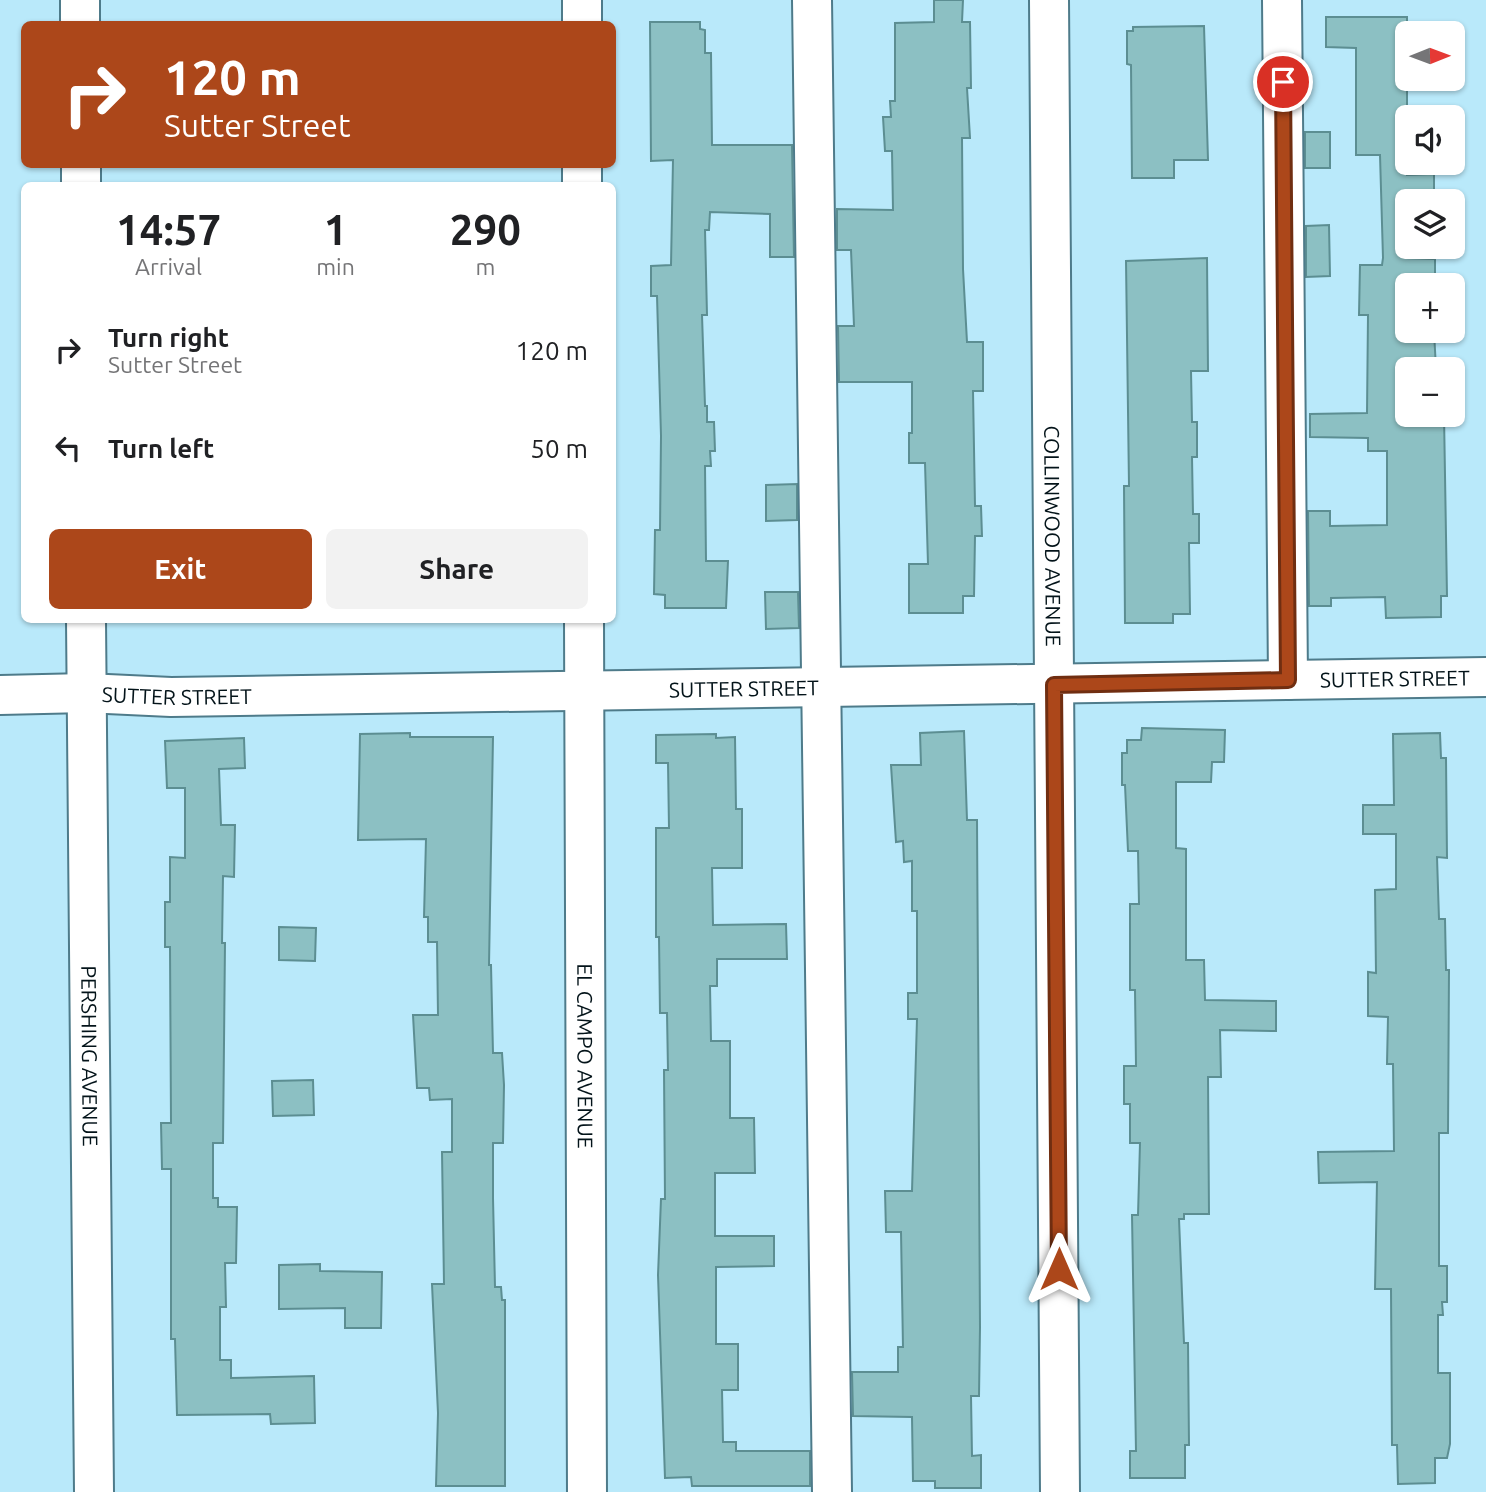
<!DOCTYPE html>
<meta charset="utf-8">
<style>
:root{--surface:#fff;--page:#f2f2f2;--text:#202124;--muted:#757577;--accent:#ac471a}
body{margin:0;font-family:Ubuntu,sans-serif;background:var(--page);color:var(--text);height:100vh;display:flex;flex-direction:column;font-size:26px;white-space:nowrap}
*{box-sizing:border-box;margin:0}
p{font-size:23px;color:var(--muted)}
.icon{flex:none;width:38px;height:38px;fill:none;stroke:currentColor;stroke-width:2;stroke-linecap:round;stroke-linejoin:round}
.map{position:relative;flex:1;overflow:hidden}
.drawer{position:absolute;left:21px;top:182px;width:595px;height:441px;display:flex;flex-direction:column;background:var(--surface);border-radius:10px;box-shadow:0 2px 5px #0004}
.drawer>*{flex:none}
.banner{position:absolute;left:21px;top:21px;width:595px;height:147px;border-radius:10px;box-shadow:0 2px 5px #0004;background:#ac471a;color:#fff;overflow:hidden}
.needle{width:46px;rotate:89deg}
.controls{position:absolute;left:1395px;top:21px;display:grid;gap:14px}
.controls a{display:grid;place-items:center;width:70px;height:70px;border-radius:10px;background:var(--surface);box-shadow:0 2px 5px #0004;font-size:35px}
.pin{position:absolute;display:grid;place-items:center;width:60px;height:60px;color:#fff;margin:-30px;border:4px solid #fff;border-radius:50%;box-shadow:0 2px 7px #0007}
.me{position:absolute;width:77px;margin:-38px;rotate:0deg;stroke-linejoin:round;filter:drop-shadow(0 0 5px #0008)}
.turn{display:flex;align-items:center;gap:24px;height:147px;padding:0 28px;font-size:32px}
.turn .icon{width:91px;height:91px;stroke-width:2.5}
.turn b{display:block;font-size:49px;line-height:60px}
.eta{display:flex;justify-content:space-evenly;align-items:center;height:119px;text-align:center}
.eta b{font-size:42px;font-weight:700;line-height:49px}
.action{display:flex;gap:14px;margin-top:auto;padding:14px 28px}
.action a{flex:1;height:80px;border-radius:10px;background:var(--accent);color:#fff;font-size:28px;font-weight:700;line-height:80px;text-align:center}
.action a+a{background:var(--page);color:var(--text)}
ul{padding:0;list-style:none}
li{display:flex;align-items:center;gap:21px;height:98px;padding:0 28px}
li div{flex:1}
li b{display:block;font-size:26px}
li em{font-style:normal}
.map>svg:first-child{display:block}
.building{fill:#8cc0c3;stroke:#5c8e92;stroke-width:2}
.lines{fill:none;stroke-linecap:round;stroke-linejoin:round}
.minor-casing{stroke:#4e7b8a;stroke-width:42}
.minor{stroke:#fff;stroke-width:38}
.route-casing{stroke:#702e11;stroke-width:18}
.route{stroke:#ac471a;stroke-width:12}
.labels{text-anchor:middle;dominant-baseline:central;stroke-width:6;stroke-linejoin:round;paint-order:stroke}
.street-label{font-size:21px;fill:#031319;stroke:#fff}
</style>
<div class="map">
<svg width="1486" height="1492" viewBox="0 0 1486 1492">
<rect width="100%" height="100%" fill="#b9e9fa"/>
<g class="building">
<polygon points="934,0 963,0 962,22 970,22 971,88 967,88 970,138 962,138 963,269 967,342 983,342 983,391 973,391 975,506 981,506 982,536 975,536 974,596 963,596 963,613 909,613 909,564 928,564 925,463 909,463 909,433 912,433 912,382 839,382 838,326 854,326 851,250 837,250 837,209 893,210 892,151 885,151 883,117 891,117 890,101 895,101 895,23 934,22"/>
<polygon points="1326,17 1407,17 1407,175 1434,174 1434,201 1407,201 1407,258 1435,259 1435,285 1407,285 1407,331 1434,331 1436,369 1407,369 1407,415 1444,415 1447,596 1441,596 1441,617 1386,618 1385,597 1331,598 1331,606 1309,606 1308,511 1330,511 1330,526 1387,525 1387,451 1368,451 1368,438 1310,437 1310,414 1367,413 1368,315 1359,315 1360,265 1382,265 1383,258 1380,155 1356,155 1356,48 1326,47"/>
<polygon points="650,22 700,22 700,29 705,30 705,53 711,53 712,145 792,145 794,257 770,257 770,214 710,212 709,230 705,230 707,315 702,315 705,406 707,406 707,422 714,422 715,451 710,451 711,466 705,466 706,561 728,561 726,608 665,608 665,595 654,594 655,530 660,530 661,436 657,296 651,296 651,266 671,265 673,160 651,161"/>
<polygon points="1204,26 1208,160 1174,160 1174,178 1132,178 1131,65 1127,64 1127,31 1133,31 1133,27"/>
<rect x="1305" y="132" width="25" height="36"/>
<polygon points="1329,225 1330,276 1306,277 1306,226"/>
<polygon points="1207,258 1208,371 1191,371 1192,422 1197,422 1197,457 1192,457 1193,514 1199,514 1199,543 1189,543 1190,614 1173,614 1173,623 1125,623 1124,486 1129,486 1126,261"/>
<polygon points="797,484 797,520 766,521 766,485"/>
<polygon points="765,592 798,592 799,628 766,629"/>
<polygon points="1142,728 1225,730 1224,762 1212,762 1211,782 1176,782 1176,848 1186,849 1186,960 1204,960 1205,1000 1276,1001 1276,1031 1220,1030 1221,1077 1208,1077 1209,1214 1184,1214 1184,1219 1179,1219 1184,1343 1188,1343 1189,1445 1185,1445 1185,1478 1130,1478 1130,1451 1136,1451 1132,1215 1138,1215 1140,1143 1130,1143 1130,1104 1124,1104 1124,1066 1136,1066 1135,990 1130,990 1130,904 1139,904 1138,851 1128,851 1125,785 1122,785 1122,753 1127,753 1127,740 1141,740"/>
<polygon points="964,731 967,820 977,820 980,1327 979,1396 971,1396 972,1456 981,1455 981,1488 935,1488 935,1481 913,1481 912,1417 853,1416 852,1372 898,1372 898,1347 903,1347 901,1232 886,1232 885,1191 912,1191 917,1019 908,1019 908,993 917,993 917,911 912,911 912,861 904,862 903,841 896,842 891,765 921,765 920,733"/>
<polygon points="410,733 410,737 493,737 489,965 491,965 493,1053 502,1053 504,1085 503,1143 493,1143 493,1198 495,1287 501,1287 502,1300 505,1300 505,1486 436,1486 438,1413 432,1284 444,1284 442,1152 452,1152 452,1099 430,1100 429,1088 417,1088 413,1015 438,1015 437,942 428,942 428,917 424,917 426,839 358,840 360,734"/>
<polygon points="1440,733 1441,758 1446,758 1447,858 1437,857 1439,919 1445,919 1446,970 1449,970 1448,1133 1439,1133 1439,1266 1447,1266 1447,1302 1442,1302 1443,1315 1438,1315 1438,1373 1450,1373 1450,1444 1447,1458 1435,1458 1435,1483 1398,1484 1397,1445 1392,1445 1391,1289 1375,1289 1377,1182 1319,1183 1318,1152 1394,1151 1393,1064 1387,1064 1388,1017 1368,1016 1368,972 1376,973 1375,890 1396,889 1396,834 1363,834 1363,805 1394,805 1393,734"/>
<polygon points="716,734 716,738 735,737 736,809 742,809 742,868 712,868 713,925 786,924 787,959 717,959 717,986 710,986 711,1041 730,1041 730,1118 754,1118 755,1173 715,1173 715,1236 774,1236 774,1266 716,1267 716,1344 738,1344 738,1390 722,1390 723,1442 736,1442 736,1451 810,1451 810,1486 692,1486 691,1477 665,1478 658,1275 661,1199 665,1199 664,1070 668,1070 667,1013 660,1013 659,937 656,937 656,828 669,828 668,763 656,763 656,735"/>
<polygon points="244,738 245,768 219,769 221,825 235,825 234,877 223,876 222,943 225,943 223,1143 213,1143 213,1198 218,1198 218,1207 237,1207 236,1263 225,1263 226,1307 220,1307 220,1360 231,1360 231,1378 314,1376 315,1423 271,1424 270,1414 177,1415 175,1339 171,1339 171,1169 162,1169 161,1123 171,1123 170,947 165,947 165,902 170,902 170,857 185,858 185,788 167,788 165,741"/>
<polygon points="279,927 316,928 315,961 279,960"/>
<polygon points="313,1080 314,1115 273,1116 272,1081"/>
<polygon points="320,1264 320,1271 382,1272 381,1328 345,1328 345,1308 279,1309 279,1265"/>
</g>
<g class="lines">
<g class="minor-casing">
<g id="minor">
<polyline points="80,0 80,24"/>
<polyline points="582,0 582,24"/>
<polyline points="812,0 832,1492"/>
<path id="s1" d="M 1049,0 L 1060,1492"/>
<polyline points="1282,0 1288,680"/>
<polyline points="81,164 81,186"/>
<polyline points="582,164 582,186"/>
<path id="s2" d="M 86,620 L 94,1492"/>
<path id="s3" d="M 584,620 L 587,1492"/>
<path id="s4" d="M 0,695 L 86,693 L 171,697 L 1486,677"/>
</g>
</g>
<use href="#minor" class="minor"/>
</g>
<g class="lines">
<g class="route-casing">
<polyline id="route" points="1059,1269 1054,685 1288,680 1283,82"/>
</g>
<use href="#route" class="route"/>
</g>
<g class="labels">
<g class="street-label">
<text stroke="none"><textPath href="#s1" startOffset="536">COLLINWOOD AVENUE</textPath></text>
<text stroke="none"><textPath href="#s4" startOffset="1395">SUTTER STREET</textPath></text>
<text stroke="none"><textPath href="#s4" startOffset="744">SUTTER STREET</textPath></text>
<text stroke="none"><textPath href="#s4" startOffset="177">SUTTER STREET</textPath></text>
<text stroke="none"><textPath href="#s2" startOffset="436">PERSHING AVENUE</textPath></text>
<text stroke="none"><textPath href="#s3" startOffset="436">EL CAMPO AVENUE</textPath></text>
</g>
</g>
</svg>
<div class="controls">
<a><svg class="needle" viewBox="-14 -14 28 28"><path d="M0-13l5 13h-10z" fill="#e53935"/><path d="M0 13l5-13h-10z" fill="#757577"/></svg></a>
<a><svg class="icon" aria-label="sound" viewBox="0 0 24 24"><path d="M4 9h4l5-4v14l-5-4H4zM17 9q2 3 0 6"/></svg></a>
<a><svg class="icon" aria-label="layers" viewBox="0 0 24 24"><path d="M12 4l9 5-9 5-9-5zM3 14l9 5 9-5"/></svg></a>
<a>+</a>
<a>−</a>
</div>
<div class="pin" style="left:1283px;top:82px;background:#d93025"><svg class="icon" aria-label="arrive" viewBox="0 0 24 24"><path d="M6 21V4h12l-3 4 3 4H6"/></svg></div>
<svg class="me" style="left:1059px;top:1269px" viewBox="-20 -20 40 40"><path d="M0-17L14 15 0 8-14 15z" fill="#ac471a" stroke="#fff" stroke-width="4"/></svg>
<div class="banner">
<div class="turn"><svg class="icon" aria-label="right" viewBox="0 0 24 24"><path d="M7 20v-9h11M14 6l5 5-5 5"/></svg><div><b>120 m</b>Sutter Street</div></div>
</div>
<section class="drawer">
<div class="eta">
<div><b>14:57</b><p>Arrival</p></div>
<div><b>1</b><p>min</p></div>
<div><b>290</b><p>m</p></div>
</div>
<ul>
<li><svg class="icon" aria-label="right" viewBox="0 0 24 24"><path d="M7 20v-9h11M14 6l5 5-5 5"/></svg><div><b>Turn right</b><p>Sutter Street</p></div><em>120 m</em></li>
<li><svg class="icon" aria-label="left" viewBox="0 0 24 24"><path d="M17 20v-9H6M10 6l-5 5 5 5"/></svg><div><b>Turn left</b></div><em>50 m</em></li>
</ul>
<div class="action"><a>Exit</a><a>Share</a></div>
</section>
</div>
